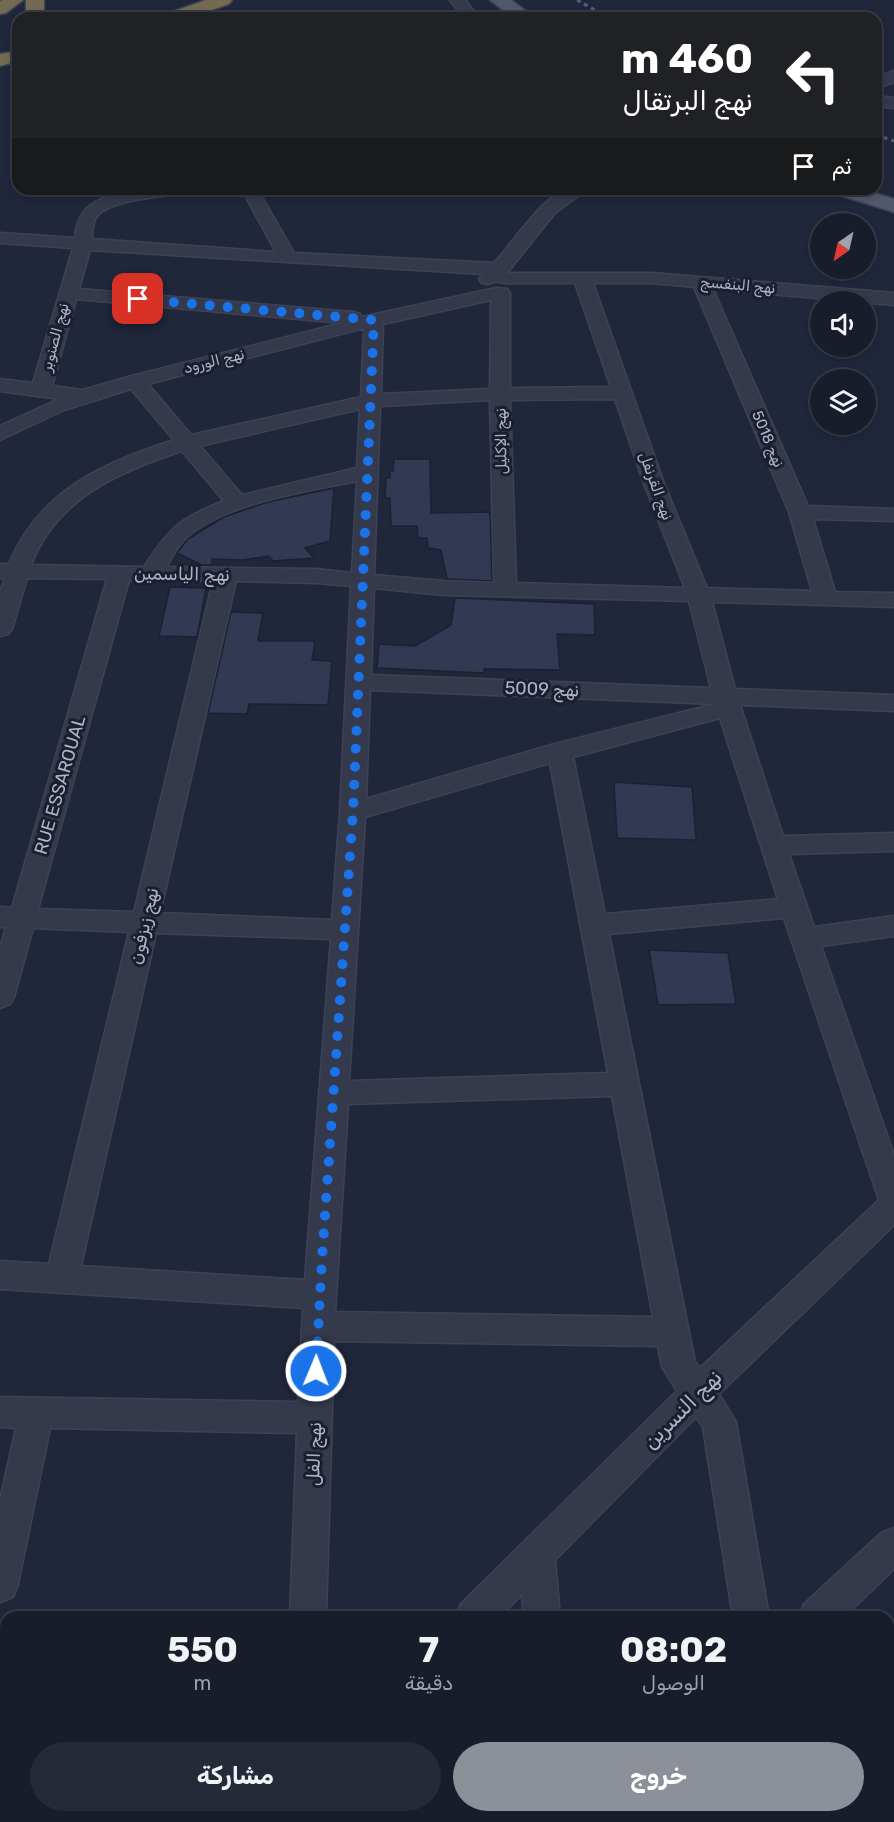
<!DOCTYPE html>
<html lang="ar">
<meta charset="utf-8">
<style>
:root{--surface:#181d2c;--page:#252a38;--text:#f1f3f6;--muted:#9fa2a9;--line:#363b48;--accent:#8c9099}
body{margin:0;font-family:Rubik,"Noto Sans Arabic",sans-serif;background:var(--page);color:var(--text);direction:rtl;height:100vh;display:flex;flex-direction:column;font-size:22px;white-space:nowrap}
*{box-sizing:border-box;margin:0}
p{font-size:20px;color:var(--muted)}
.icon{flex:none;width:33px;height:33px;fill:none;stroke:currentColor;stroke-width:2;stroke-linecap:round;stroke-linejoin:round}
.map{position:relative;flex:1;overflow:hidden;direction:ltr}
.panel{position:absolute;left:0px;top:1611px;width:894px;height:212px;display:flex;flex-direction:column;background:var(--surface);border-radius:18px 18px 0 0;box-shadow:0 3px 9px #0003,0 0 0 2px var(--line);direction:rtl}
.panel>*{flex:none}
.top-card{position:absolute;left:12px;top:12px;width:870px;height:183px;border-radius:18px;box-shadow:0 3px 9px #0003,0 0 0 2px var(--line);direction:rtl;background:#202124;color:#fff;overflow:hidden}
.needle{width:39px;rotate:214deg}
.controls{position:absolute;left:810px;top:213px;display:grid;gap:12px}
.controls a{display:grid;place-items:center;width:66px;height:66px;border-radius:50%;background:var(--surface);box-shadow:0 3px 9px #0003,0 0 0 2px var(--line);font-size:30px}
.pin{position:absolute;display:grid;place-items:center;width:51px;height:51px;color:#fff;margin:-26px;border-radius:12px;box-shadow:0 3px 9px #0006}
.me{position:absolute;width:66px;margin:-33px;rotate:1deg;stroke-linejoin:round;filter:drop-shadow(0 0 4px #0008)}
.turn{display:flex;align-items:center;gap:21px;height:126px;padding:0 30px;font-size:27px}
.turn .icon{width:78px;height:78px;stroke-width:2.5}
.turn b{display:block;font-size:42px;line-height:51px}
.then{display:flex;align-items:center;height:57px;padding:0 30px;background:#0003;gap:12px;font-size:22px}
.eta{display:flex;justify-content:space-evenly;align-items:center;height:102px;text-align:center}
.eta b{font-size:36px;font-weight:700;line-height:42px}
.button{display:flex;gap:12px;margin-top:auto;padding:12px 30px}
.button a{flex:1;height:69px;border-radius:36px;background:var(--accent);color:#fff;font-size:24px;font-weight:700;line-height:69px;text-align:center}
.button a+a{background:var(--page);color:var(--text)}
.map>svg:first-child{display:block}
.building{fill:#323952;stroke:#1c2032;stroke-width:1.5}
.lines{fill:none;stroke-linecap:round;stroke-linejoin:round}
.minor-casing{stroke:#3e4254;stroke-width:3}
.major-casing{stroke:#3e4254;stroke-width:3}
.highway-casing{stroke:#3c4153;stroke-width:3}
.minor{fill:#34394b;fill-rule:evenodd}
.major{fill:#52586c;fill-rule:evenodd}
.highway{fill:#726b51;fill-rule:evenodd}
.rail{stroke:#565c73;stroke-width:3;stroke-dasharray:4 4;stroke-linecap:butt}
.route{stroke:#1a73e8;stroke-width:10;stroke-dasharray:0 18}
.labels{text-anchor:middle;dominant-baseline:central;stroke-width:6;stroke-linejoin:round;paint-order:stroke}
.far-street-label{font-size:15px;fill:#afb4c7;stroke:#1a1e30}
.street-label{font-size:18px;fill:#afb4c7;stroke:#1a1e30}
.near-street-label{font-size:21px;fill:#afb4c7;stroke:#1a1e30}
</style>
<div class="map">
<svg width="894" height="1822" viewBox="0 0 894 1822">
<rect width="100%" height="100%" fill="#20273b"/>
<g class="building">
<polygon points="394,459 430,459 431,513 490,512 492,581 447,579 441,550 428,548 427,538 418,538 417,526 391,526 390,498 385,498 386,478 390,478 390,471 393,471"/>
<polygon points="334,488 330,541 305,548 314,558 273,561 269,556 242,560 212,559 211,565 202,565 177,553 188,539 224,517 268,502"/>
<polygon points="170,587 206,588 197,637 159,636"/>
<polygon points="455,598 594,604 595,635 557,634 560,670 484,669 484,673 377,668 379,644 415,646 451,625"/>
<polygon points="231,612 263,613 258,641 315,641 312,660 332,661 328,705 249,704 247,714 208,713"/>
<polygon points="614,782 692,787 696,840 617,838"/>
<polygon points="649,950 728,953 736,1004 658,1005"/>
</g>
<g class="lines">
<g class="minor-casing">
<g id="minor">
<polygon points="450,0 465,0 479,18 464,18"/>
<polygon points="894,71 894,82 876,89 876,78"/>
<polygon points="876,96 894,98 894,108 876,106"/>
<path d="M 142,189 L 182,189 L 180,193 C 159,198 112,199 97,216 C 92,222 92,232 92,239 L 276,252 L 247,199 L 245,189 L 261,189 L 263,199 L 294,253 L 494,263 C 511,245 545,193 568,189 C 574,188 581,189 587,189 L 555,213 L 507,273 L 652,273 L 894,293 L 894,305 L 713,289 L 808,506 L 894,509 L 894,521 L 813,519 L 835,592 L 894,593 L 894,607 L 712,602 L 735,689 L 894,695 L 894,711 L 740,705 L 783,836 L 894,833 L 894,851 L 789,854 L 814,927 L 894,916 L 894,936 L 821,946 L 894,1155 L 894,1225 L 719,1394 L 736,1422 L 769,1617 L 733,1617 L 703,1427 L 696,1417 L 555,1560 L 560,1617 L 524,1617 L 522,1594 L 500,1617 L 456,1617 L 461,1604 L 677,1391 L 662,1367 L 658,1346 L 334,1341 L 326,1617 L 290,1617 L 297,1433 L 50,1428 L 18,1584 L 13,1597 L 0,1602 L 0,1500 L 16,1428 L 0,1427 L 0,1397 L 298,1402 L 303,1308 L 0,1289 L 0,1261 L 49,1264 L 129,932 L 33,928 L 14,997 L 10,1004 L 0,1008 L 0,948 L 6,927 L 0,927 L 0,907 L 12,908 L 107,579 L 27,578 L 12,629 L 8,634 L 0,636 L 0,592 L 5,578 L 0,578 L 0,564 L 9,564 C 39,491 102,463 174,440 L 131,389 L 64,410 L 0,440 L 0,426 L 59,399 L 0,391 L 0,379 L 33,383 L 73,248 L 0,243 L 0,233 L 75,238 C 77,198 110,196 142,189 ZM 90,250 L 483,274 L 479,279 L 482,283 L 488,284 L 497,281 L 504,283 L 575,283 L 611,387 L 510,388 L 510,293 L 507,289 L 496,288 L 362,317 L 360,314 L 353,312 L 79,289 ZM 593,283 L 652,283 L 694,287 L 789,512 L 812,591 L 707,588 L 663,481 ZM 76,299 L 342,323 L 128,377 L 83,390 L 52,386 ZM 491,300 L 490,389 L 381,394 L 383,324 ZM 364,328 L 361,397 L 191,435 L 148,384 ZM 615,399 L 643,481 L 685,588 L 516,583 L 510,400 ZM 490,400 L 494,583 L 444,581 L 374,575 L 380,406 ZM 360,409 L 357,468 L 242,495 L 200,446 ZM 182,451 L 224,501 C 181,517 169,528 144,567 L 31,565 C 57,498 118,472 182,451 ZM 357,481 L 352,573 L 316,569 L 166,567 C 172,557 178,545 187,537 C 225,503 308,491 357,481 ZM 129,580 L 213,581 L 134,912 L 38,909 ZM 236,581 L 316,583 L 351,586 L 340,812 L 332,920 L 160,913 ZM 374,588 L 444,595 L 689,601 L 711,688 L 371,675 ZM 370,690 L 715,704 L 551,745 L 366,799 ZM 720,718 L 778,899 L 605,914 L 573,757 ZM 550,763 L 608,1073 L 349,1081 L 365,817 ZM 784,918 L 879,1200 L 700,1368 L 695,1362 L 609,934 ZM 156,933 L 331,939 L 305,1280 L 81,1266 ZM 612,1096 L 653,1317 L 335,1312 L 348,1104 Z"/>
<polygon points="894,1528 894,1569 844,1617 799,1617 804,1604 881,1533"/>
<polygon points="243,1816 287,1816 284,1822 241,1822"/>
<rect x="297" y="1816" width="40" height="6"/>
<polygon points="538,1816 578,1816 579,1822 539,1822"/>
<polygon points="759,1816 799,1816 800,1822 760,1822"/>
</g>
</g>
<g class="major-casing">
<g id="major">
<polygon points="490,0 511,0 535,18 514,18"/>
<polygon points="830,189 861,189 894,199 894,212 833,193"/>
</g>
</g>
<g class="highway-casing">
<g id="highway">
<polygon points="2,0 23,0 6,13 0,14 0,1"/>
<polygon points="26,0 44,0 44,12 48,18 30,18 26,12"/>
<polygon points="206,0 232,0 229,4 189,18 163,18 166,14"/>
<polygon points="18,51 18,61 0,66 0,54"/>
</g>
</g>
<use href="#minor" class="minor"/>
<use href="#major" class="major"/>
<use href="#highway" class="highway"/>
<g class="rail">
<polyline points="577,0 609,18"/>
<polyline points="876,135 894,141"/>
</g>
</g>
<g class="lines">
<polyline class="route" points="138,299 374,320 353,812 322,1259 316,1371"/>
</g>
<g class="labels">
<g class="far-street-label">
<text transform="translate(738 285) rotate(5)">نهج البنفسج</text>
<text transform="translate(55 337) rotate(-75)">نهج الصنوبر</text>
<text transform="translate(214 361) rotate(-14)">نهج الورود</text>
<text transform="translate(768 439) rotate(67)">نهج 5018</text>
<text transform="translate(501 441) rotate(-91)">نهج الإكليل</text>
<text transform="translate(656 486) rotate(70)">نهج القرنفل</text>
</g>
<g class="street-label">
<text transform="translate(182 574) rotate(1)">نهج الياسمين</text>
<text transform="translate(542 689) rotate(2)">نهج 5009</text>
<text transform="translate(60 785) rotate(-74)">RUE ESSAROUAL</text>
<text transform="translate(144 926) rotate(-77)">نهج زيزفون</text>
<text transform="translate(314 1454) rotate(-88)">نهج الفل</text>
</g>
<g class="near-street-label">
<text transform="translate(682 1409) rotate(-45)">نهج النسرين</text>
</g>
</g>
</svg>
<div class="controls">
<a><svg class="needle" viewBox="-14 -14 28 28"><path d="M0-13l5 13h-10z" fill="#e53935"/><path d="M0 13l5-13h-10z" fill="#9fa2a9"/></svg></a>
<a><svg class="icon" aria-label="sound" viewBox="0 0 24 24"><path d="M4 9h4l5-4v14l-5-4H4zM17 9q2 3 0 6"/></svg></a>
<a><svg class="icon" aria-label="layers" viewBox="0 0 24 24"><path d="M12 4l9 5-9 5-9-5zM3 14l9 5 9-5"/></svg></a>
</div>
<div class="pin" style="left:138px;top:299px;background:#d93025"><svg class="icon" aria-label="arrive" viewBox="0 0 24 24"><path d="M6 21V4h12l-3 4 3 4H6"/></svg></div>
<svg class="me" style="left:316px;top:1371px" viewBox="-20 -20 40 40"><circle r="17" fill="#1a73e8" stroke="#fff" stroke-width="3"/><path d="M0-11L8 9 0 5-8 9z" fill="#fff"/></svg>
<div class="top-card">
<div class="turn"><svg class="icon" aria-label="left" viewBox="0 0 24 24"><path d="M17 20v-9H6M10 6l-5 5 5 5"/></svg><div><b>460 m</b>نهج البرتقال</div></div>
<div class="then">ثم<svg class="icon" aria-label="arrive" viewBox="0 0 24 24"><path d="M6 21V4h12l-3 4 3 4H6"/></svg></div>
</div>
<section class="panel">
<div class="eta">
<div><b>08:02</b><p>الوصول</p></div>
<div><b>7</b><p>دقيقة</p></div>
<div><b>550</b><p>m</p></div>
</div>
<div class="button"><a>خروج</a><a>مشاركة</a></div>
</section>
</div>
